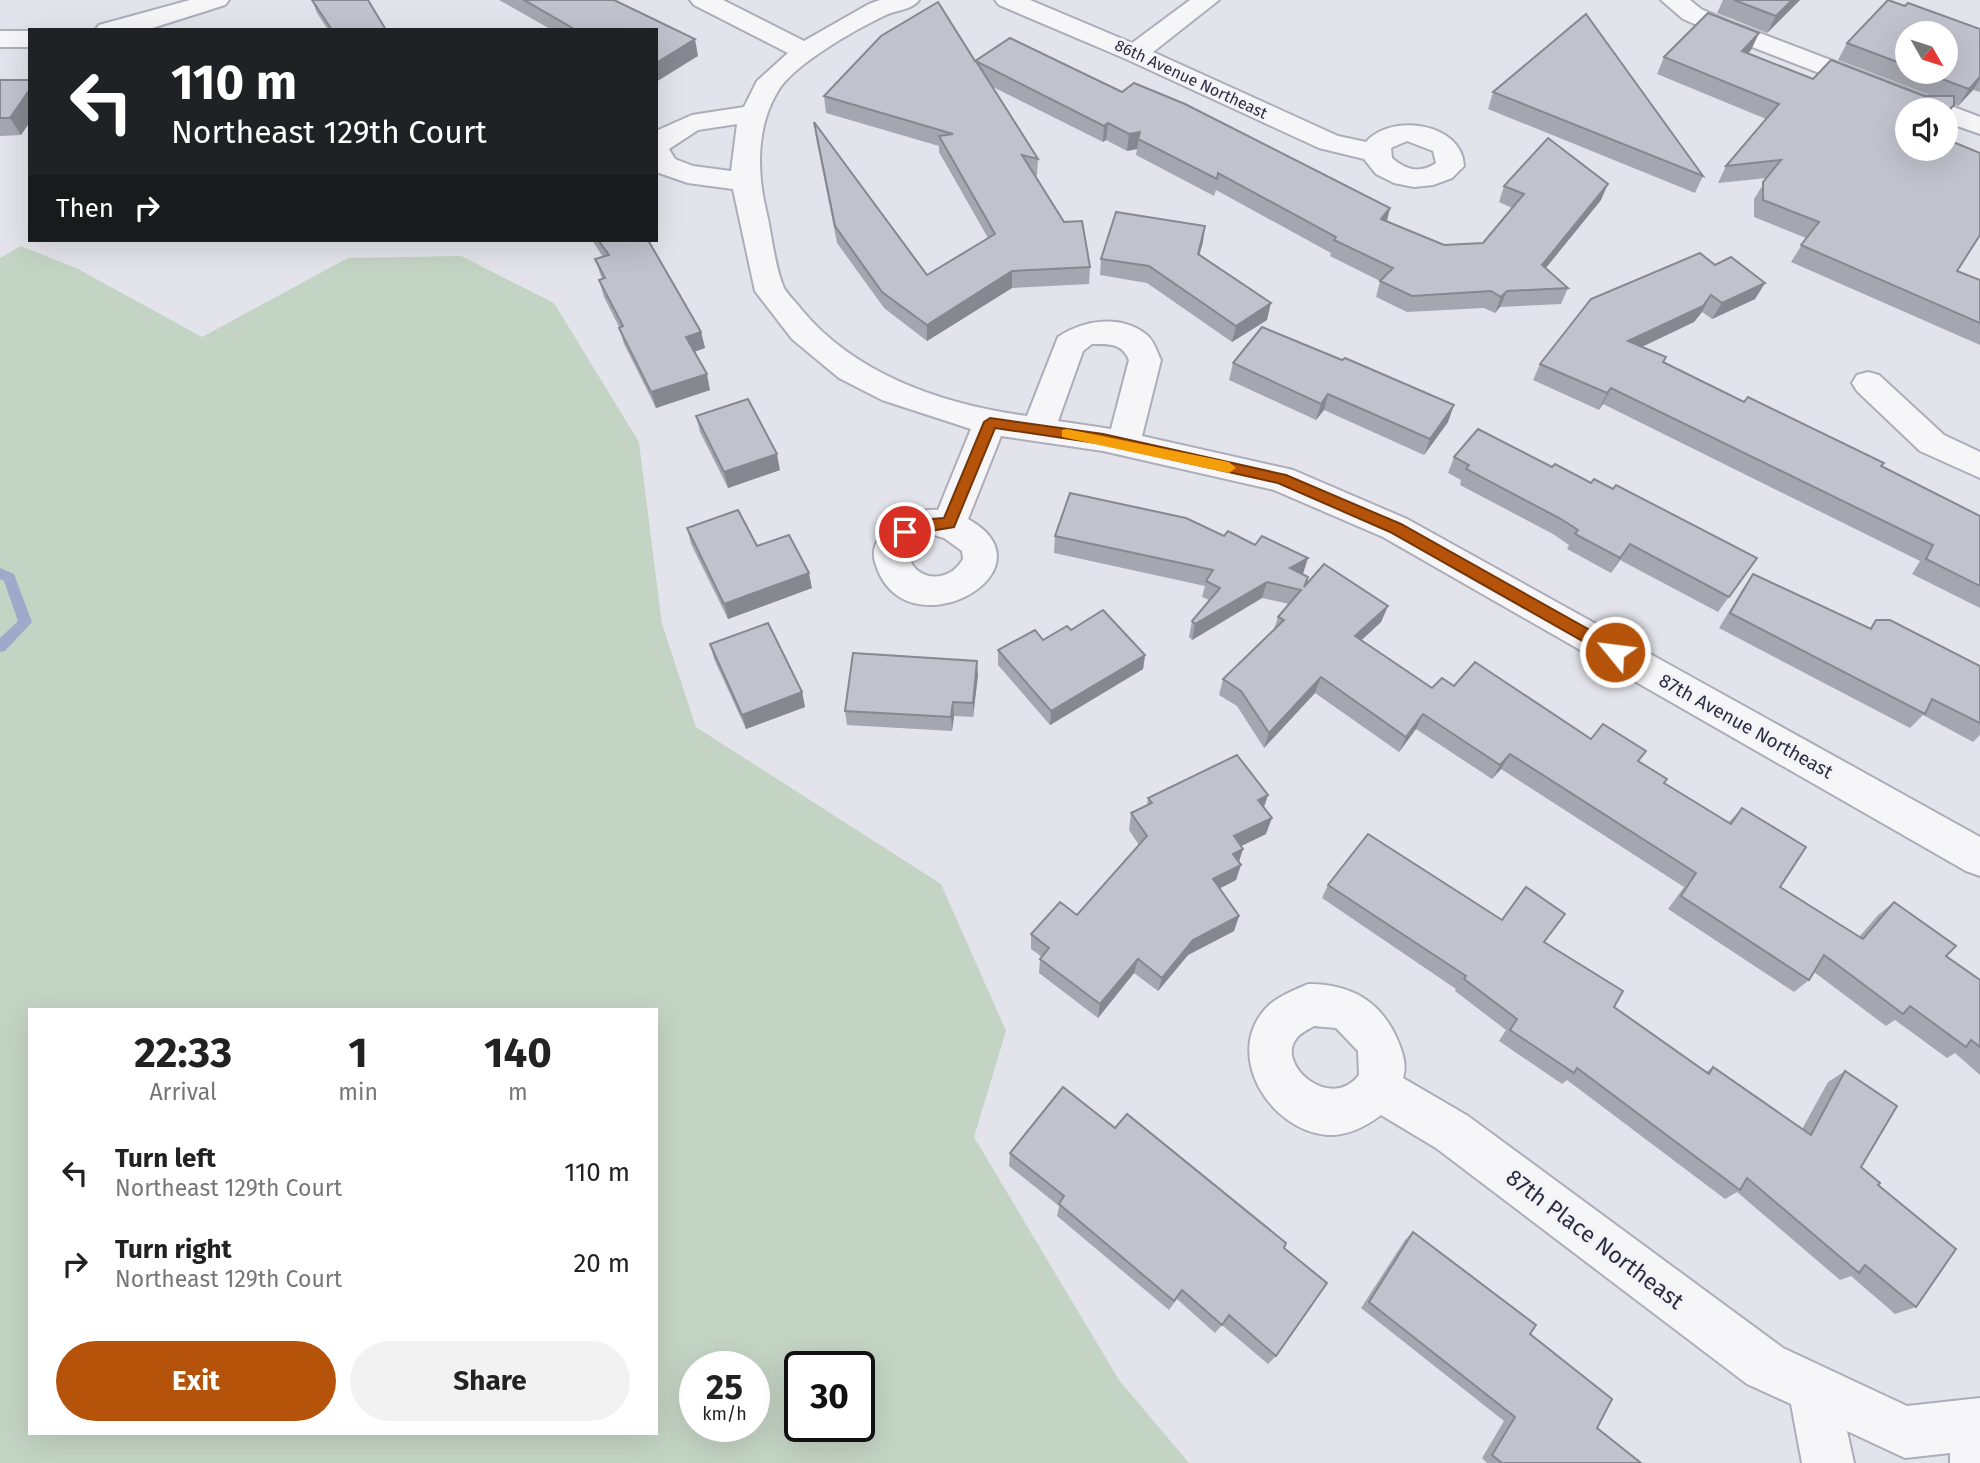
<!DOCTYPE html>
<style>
:root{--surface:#fff;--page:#f2f2f2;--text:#222;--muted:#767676;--accent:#b45309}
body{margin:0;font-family:"Fira Sans",sans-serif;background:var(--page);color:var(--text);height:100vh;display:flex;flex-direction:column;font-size:26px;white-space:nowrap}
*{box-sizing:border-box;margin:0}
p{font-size:23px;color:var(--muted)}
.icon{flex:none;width:38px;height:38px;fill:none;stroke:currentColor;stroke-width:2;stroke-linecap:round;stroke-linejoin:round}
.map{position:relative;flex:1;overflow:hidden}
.drawer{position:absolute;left:28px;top:1008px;width:630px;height:427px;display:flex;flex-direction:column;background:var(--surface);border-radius:0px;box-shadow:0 7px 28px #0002}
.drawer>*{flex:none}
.top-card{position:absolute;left:28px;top:28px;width:630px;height:214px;border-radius:0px;box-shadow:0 7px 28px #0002;background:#202124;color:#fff;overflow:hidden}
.needle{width:46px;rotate:129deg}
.controls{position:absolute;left:1895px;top:21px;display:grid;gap:14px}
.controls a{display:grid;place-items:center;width:63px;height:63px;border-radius:50%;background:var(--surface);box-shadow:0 7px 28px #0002;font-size:35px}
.speed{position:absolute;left:679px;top:1351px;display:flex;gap:14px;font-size:35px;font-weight:700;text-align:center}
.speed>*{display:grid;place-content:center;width:91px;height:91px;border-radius:50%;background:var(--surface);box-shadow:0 7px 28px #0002;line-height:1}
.speed small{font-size:18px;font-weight:400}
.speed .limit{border:4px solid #111;border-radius:10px;background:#fff;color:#111}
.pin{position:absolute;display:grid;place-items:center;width:60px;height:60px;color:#fff;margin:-30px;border:4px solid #fff;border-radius:50%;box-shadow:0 2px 7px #0007}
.me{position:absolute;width:77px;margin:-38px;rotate:299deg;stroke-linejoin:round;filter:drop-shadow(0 0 5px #0008)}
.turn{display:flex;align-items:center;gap:24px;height:147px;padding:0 28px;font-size:32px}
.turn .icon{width:91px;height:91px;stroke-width:2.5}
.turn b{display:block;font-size:49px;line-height:60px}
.then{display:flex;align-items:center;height:66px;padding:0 28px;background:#0003;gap:14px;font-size:26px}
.eta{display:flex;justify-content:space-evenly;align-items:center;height:119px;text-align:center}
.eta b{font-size:42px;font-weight:700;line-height:49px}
.primary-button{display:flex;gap:14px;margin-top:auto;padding:14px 28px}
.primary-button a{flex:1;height:80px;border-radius:42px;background:var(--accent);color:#fff;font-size:28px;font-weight:700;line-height:80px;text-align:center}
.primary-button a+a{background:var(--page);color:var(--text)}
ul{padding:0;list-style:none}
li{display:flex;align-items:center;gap:21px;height:91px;padding:0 28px}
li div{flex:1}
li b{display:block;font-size:26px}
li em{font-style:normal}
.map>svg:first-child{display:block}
.green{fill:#c4d4c4;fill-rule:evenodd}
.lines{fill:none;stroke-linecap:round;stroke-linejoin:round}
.stream{fill:#a0a9c9;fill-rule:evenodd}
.minor-casing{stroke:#acadb8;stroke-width:4}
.minor{fill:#f6f6f9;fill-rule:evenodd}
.wall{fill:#a5a7b0;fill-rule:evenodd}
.shaded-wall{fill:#868890}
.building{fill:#c0c2cd;stroke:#868890;stroke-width:2}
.route{fill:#b45309;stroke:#753606;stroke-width:2}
.slow{fill:#f59e0b}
.labels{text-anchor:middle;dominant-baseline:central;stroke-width:6;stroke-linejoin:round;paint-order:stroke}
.far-street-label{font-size:16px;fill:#2b2e42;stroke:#f3f3f8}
.street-label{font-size:19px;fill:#2b2e42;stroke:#f3f3f8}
.near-street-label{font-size:23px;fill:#2b2e42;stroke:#f3f3f8}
</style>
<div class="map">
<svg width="1980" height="1463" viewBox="0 0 1980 1463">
<rect width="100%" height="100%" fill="#e3e4eb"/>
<path class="green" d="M 21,246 L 78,269 L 202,337 L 348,258 L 461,256 L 554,303 L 639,442 L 662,624 L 696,727 L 941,884 L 1006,1031 L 974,1137 L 1119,1380 L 1189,1463 L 0,1463 L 0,258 ZM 30,1010 L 656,1010 L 656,1433 L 30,1433 ZM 695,1367 L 754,1367 L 754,1426 L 695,1426 ZM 800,1367 L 859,1367 L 859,1426 L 800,1426 Z"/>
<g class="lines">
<polygon class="stream" points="0,568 14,574 32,622 5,651 0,652 0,638 18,621 4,581 0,579"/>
<g class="minor-casing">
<g id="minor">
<polygon points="190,0 229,0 225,5 146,30 95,30 99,25"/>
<path d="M 690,0 L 723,0 L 804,41 L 869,4 L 880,0 L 919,0 C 912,10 896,10 886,15 C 856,29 794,64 778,91 C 756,127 757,172 766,210 C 772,234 774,265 784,288 C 788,295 796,302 801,309 C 855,375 944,405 1027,416 L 1058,337 C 1083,320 1121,314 1147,335 C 1154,341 1157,352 1161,360 L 1142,436 L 1293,470 L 1407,519 L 1980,837 L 1980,876 L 1966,871 L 1383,537 L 1274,490 L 1103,451 L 1001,436 L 968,519 C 1061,571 902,658 875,562 C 866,531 913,507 938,510 L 971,429 L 882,400 L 839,378 L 792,339 L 755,291 L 733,189 L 688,183 L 656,172 L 656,131 L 692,115 L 744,107 L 757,81 L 788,53 L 694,5 ZM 737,124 L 731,171 L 693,166 L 675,159 L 669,149 L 698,130 ZM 1092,344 C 1109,344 1122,343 1129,360 L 1111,429 L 1058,421 L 1083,351 ZM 934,535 L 944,538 L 962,551 L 963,559 C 938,602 877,555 934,535 Z"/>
<path d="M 995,0 L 1030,0 L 1132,43 L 1190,0 L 1219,0 L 1153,52 L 1338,136 L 1366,142 C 1390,113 1462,122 1464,166 L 1452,178 L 1433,185 L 1414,187 L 1394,183 L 1376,174 L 1364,159 L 1319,148 L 1126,59 L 999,5 ZM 1407,141 L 1433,151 L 1436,163 C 1420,174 1406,170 1392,158 L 1391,148 Z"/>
<polygon points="1661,0 1690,0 1701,9 1731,22 1980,117 1980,134 1946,122 1946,110 1915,110 1713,32 1683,19"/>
<rect x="0" y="31" width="30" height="16"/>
<polygon points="1868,372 1879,375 1944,435 1980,452 1980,478 1920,451 1857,391 1852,383 1857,375"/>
<path d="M 1308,984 C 1351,984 1381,1001 1398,1041 C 1403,1053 1407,1065 1403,1078 L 1468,1116 L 1783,1348 L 1907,1406 L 1980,1398 L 1980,1463 L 1950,1463 L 1950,1453 L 1905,1458 L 1847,1431 L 1854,1463 L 1802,1463 L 1791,1404 L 1747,1384 L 1436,1148 L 1381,1115 C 1365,1127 1348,1136 1327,1135 C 1270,1130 1223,1055 1266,1008 C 1276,997 1295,990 1308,984 ZM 1314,1026 L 1336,1028 L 1358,1051 L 1359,1075 C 1331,1112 1276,1065 1296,1039 C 1300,1033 1309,1029 1314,1026 Z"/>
</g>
</g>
<use href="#minor" class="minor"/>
</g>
<g class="wall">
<polygon points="312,0 368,0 386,30 328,30 317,13"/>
<polygon points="499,0 614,0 698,56 656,30 552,30"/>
<polygon points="1723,0 1800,0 1767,33 1717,13"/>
<path d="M 1905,6 L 1980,29 L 1980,92 L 1973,90 L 1958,106 L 1954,104 L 1946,117 L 1946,110 L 1908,110 L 1957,271 L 1980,280 L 1980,345 L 1791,262 L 1806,238 L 1754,217 L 1754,199 L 1767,178 L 1718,183 L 1726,166 L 1766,119 L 1657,74 L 1664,57 L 1759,33 L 1751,50 L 1748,53 L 1813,79 L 1924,96 L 1932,96 L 1838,60 L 1847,43 ZM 1908,33 L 1946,72 L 1908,72 Z"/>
<polygon points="975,61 1444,245 1483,243 1512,208 1499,202 1504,186 1601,200 1546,268 1568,288 1561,304 1500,307 1495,313 1484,308 1407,312 1376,297 1380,281 1330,256 1331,253 1216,190 1214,196 1136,155 1137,149 1127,151 1106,140 1103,142 991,86 1038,159 1037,176 1035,175 1090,267 1089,284 1012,288 927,341 884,308 837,243 816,138 814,122 927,275 988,238 939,152 939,146 826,113 824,96"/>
<polygon points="0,80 21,135 0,136"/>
<polygon points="1493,92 1703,176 1695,193 1488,109"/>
<polygon points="592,240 648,240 701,332 705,348 694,352 710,390 656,408 624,344 619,327 604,297 599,280 602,279 595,259 603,257"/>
<polygon points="1203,242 1199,255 1267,320 1232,342 1147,283 1100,275 1101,259"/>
<polygon points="1715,265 1765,283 1755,299 1712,319 1702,312 1694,322 1642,347 1664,362 1744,402 1881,467 1980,516 1980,608 1912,574 1920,561 1603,404 1599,410 1533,380 1540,364"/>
<polygon points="1233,363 1448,422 1424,455 1324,410 1316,420 1229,380"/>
<polygon points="696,416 780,470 728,488 700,432"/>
<polygon points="1454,457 1552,467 1591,483 1613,489 1757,558 1718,612 1620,560 1611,573 1567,549 1569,545 1553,534 1460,485 1461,480 1448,473"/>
<polygon points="687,528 757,546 812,588 728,619 691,544"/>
<polygon points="1055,536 1303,574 1302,575 1305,586 1388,606 1381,622 1361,640 1432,688 1454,686 1591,739 1646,751 1639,761 1664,783 1728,823 1742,808 1780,887 1859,937 1878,915 1894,902 1946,956 1980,980 1980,1075 1955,1053 1947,1058 1895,1020 1886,1026 1814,972 1809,980 1794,992 1668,909 1684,887 1501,769 1492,779 1416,729 1399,752 1315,693 1264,748 1237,706 1219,695 1223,679 1274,629 1278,617 1289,604 1262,598 1192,640 1189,637 1192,621 1209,600 1202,597 1205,586 1054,553"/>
<polygon points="1753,574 1870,628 1876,620 1980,666 1980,735 1973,742 1923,715 1910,728 1719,628 1742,590"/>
<polygon points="1043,640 1145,655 1143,669 1050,725 998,665 998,650"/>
<polygon points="710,644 802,692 805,707 746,729 714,659"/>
<polygon points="978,675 973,717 954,716 952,731 847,725 845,711"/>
<polygon points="1268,795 1264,807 1266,834 1241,846 1243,849 1238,862 1236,880 1220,888 1239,916 1234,931 1188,955 1158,991 1134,973 1098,1018 1039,973 1040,959 1042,957 1031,949 1031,934 1077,915 1139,845 1129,830 1131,813 1147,806 1148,798"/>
<polygon points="1328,885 1502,920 1544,942 1614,1007 1706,1072 1713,1067 1802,1129 1828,1082 1845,1071 1861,1167 1878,1185 1916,1307 1895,1314 1851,1276 1840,1280 1737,1192 1725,1199 1567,1080 1562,1084 1499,1041 1506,1030 1455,991 1456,989 1322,898"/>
<polygon points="1115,1128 1284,1248 1276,1356 1268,1364 1222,1325 1215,1333 1177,1299 1169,1310 1057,1216 1059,1206 1009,1166 1010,1153"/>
<polygon points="1413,1232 1530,1334 1597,1428 1641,1463 1487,1463 1482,1458 1504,1421 1361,1308 1405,1240"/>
</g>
<g class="shaded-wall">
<polygon points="1792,0 1800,0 1767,33 1776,16"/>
<polygon points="1759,33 1751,50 1734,68 1742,51"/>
<polygon points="695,39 698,56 656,82 656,63"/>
<polygon points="1980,77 1980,79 1973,90 1958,106 1969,89"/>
<polygon points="30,89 30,122 21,135 10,118"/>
<polygon points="1108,123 1106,140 1103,142 1104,126"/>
<polygon points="1140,132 1137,149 1127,151 1129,134"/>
<polygon points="1608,184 1601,200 1535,281 1542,265"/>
<polygon points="1390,208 1386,225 1381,219"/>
<polygon points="1205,226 1203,242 1195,271 1198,254"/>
<polygon points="1012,271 1012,288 927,341 927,325"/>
<polygon points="1765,283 1755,299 1712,319 1722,303"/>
<polygon points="1507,291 1500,307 1495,313 1501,297"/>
<polygon points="1711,295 1702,312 1694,322 1620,357 1628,341"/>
<polygon points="1271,303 1267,320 1232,342 1236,326"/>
<polygon points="701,332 705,348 690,353 686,337"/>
<polygon points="707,374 710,390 656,408 651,392"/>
<polygon points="1611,388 1603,404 1599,410 1607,393"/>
<polygon points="1328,394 1324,410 1316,420 1321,404"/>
<polygon points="1454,405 1448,422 1424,455 1430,439"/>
<polygon points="777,454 780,470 728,488 724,472"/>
<polygon points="1630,544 1620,560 1611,573 1620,558"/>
<polygon points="1308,558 1303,574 1285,585 1290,568"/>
<polygon points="809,573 812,588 728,619 724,604"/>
<polygon points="1267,582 1262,598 1192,640 1195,624"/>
<polygon points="1388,606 1381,622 1349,652 1355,636"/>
<polygon points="1145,655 1143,669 1050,725 1051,711"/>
<polygon points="977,661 978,675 973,717 973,703"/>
<polygon points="1321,677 1315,693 1264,748 1269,733"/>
<polygon points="802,692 805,707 746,729 742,715"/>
<polygon points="953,702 954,716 952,731 951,717"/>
<polygon points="1423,714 1416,729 1399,752 1406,737"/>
<polygon points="1510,754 1501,769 1492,779 1500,765"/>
<polygon points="1268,795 1262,812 1258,800"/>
<polygon points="1272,818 1266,834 1229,852 1234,836"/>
<polygon points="1243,849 1238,865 1233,854"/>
<polygon points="1241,865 1236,880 1209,894 1213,879"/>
<polygon points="1239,916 1234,931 1188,955 1158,991 1162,978 1193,940"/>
<polygon points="1138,959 1134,973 1098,1018 1100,1004"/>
</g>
<g class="building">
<polygon points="312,0 368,0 386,30 332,30"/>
<polygon points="524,0 614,0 695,39 656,63 656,30 576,30"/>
<polygon points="1734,0 1792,0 1776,16"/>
<polygon points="1888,0 1905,6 1908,3 1980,29 1980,77 1969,89 1923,72 1946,72 1946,33 1908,33 1908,66 1847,43"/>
<polygon points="938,2 975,61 1010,38 1122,92 1134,83 1185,104 1390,208 1381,219 1444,245 1483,243 1524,194 1504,186 1548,138 1608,184 1542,265 1568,288 1507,291 1501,297 1491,291 1412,296 1380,281 1393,268 1334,240 1336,237 1218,173 1217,179 1138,139 1140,132 1129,134 1108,123 1104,126 976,61 1038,159 1022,155 1064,222 1082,221 1090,267 1012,271 927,325 882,292 835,226 814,122 927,275 995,234 939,136 953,134 824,96 881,36"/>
<polygon points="1708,13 1759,33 1742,51 1813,79 1831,60 1924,96 1954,96 1954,105 1946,113 1946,110 1908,110 1908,149 1946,149 1946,139 1980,153 1980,235 1957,271 1980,280 1980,323 1801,245 1819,222 1763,200 1763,182 1781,160 1726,166 1779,104 1664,57"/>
<polygon points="1586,14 1703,176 1493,92"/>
<polygon points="0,80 30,80 30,89 10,118 0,118"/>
<polygon points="1116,212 1205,226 1198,254 1271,303 1236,326 1149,266 1101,259"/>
<polygon points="598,240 648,240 701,332 686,337 707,374 651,392 619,328 623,326 599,280 605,278 595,259 609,255"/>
<polygon points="1700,253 1715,265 1731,257 1765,283 1722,303 1711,295 1703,306 1628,341 1666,357 1663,362 1744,402 1748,397 1884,463 1881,466 1980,516 1980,586 1926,559 1933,545 1611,388 1607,393 1540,364 1591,299"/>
<polygon points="1262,327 1342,360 1345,358 1454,405 1430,439 1328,394 1321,404 1233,363"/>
<polygon points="748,399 777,454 724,472 696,416"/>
<polygon points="1478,429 1552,467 1555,464 1591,483 1594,479 1613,489 1616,485 1757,558 1729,597 1630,544 1620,558 1575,534 1578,530 1561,519 1466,469 1469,465 1454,457"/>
<polygon points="1070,493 1186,518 1224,536 1228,531 1255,545 1262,536 1308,558 1290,568 1308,577 1304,587 1324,564 1388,606 1355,636 1432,688 1442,678 1454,686 1475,662 1591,739 1603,724 1646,751 1638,761 1667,779 1664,783 1731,824 1742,808 1806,847 1780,887 1863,939 1894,902 1956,946 1946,956 1980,980 1980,1047 1971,1040 1966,1047 1910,1006 1903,1014 1824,955 1809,980 1681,896 1696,873 1510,754 1500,765 1423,714 1406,737 1321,677 1269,733 1241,691 1223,679 1284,620 1278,617 1301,590 1267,582 1195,624 1192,621 1220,588 1206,581 1213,570 1055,536"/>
<polygon points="738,510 757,546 789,535 809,573 724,604 687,528"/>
<polygon points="1753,574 1871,629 1876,620 1890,620 1980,666 1980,723 1932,699 1925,714 1730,613"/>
<polygon points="1103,610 1145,655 1051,711 998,650 1035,630 1043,640 1067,626 1071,630"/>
<polygon points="768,623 802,692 742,715 710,644"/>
<polygon points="853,653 977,661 973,703 953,702 951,717 845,711"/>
<polygon points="1237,755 1268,795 1258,800 1272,818 1234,836 1243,849 1233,854 1241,865 1213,879 1239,916 1193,940 1162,978 1138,959 1100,1004 1040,959 1049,948 1031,934 1060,902 1077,915 1147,836 1131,813 1152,803 1148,798"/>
<polygon points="1368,834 1502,920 1526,887 1565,914 1544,942 1623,991 1614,1007 1709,1074 1713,1067 1811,1135 1845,1071 1897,1106 1861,1167 1880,1183 1878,1185 1956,1249 1916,1307 1865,1265 1859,1273 1747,1178 1740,1190 1577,1068 1574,1073 1510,1030 1517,1019 1464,979 1466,976 1328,885"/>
<polygon points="1063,1087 1115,1128 1127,1114 1286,1243 1284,1248 1327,1283 1276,1356 1229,1315 1222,1325 1182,1290 1174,1301 1059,1204 1064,1196 1010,1153"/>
<polygon points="1413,1232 1536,1325 1530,1334 1612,1399 1597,1428 1641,1463 1502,1463 1492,1455 1515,1417 1369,1302"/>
</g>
<polygon class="route" points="990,418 1103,434 1286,475 1401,524 1620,647 1622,652 1615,658 1609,656 1390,532 1278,483 1103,444 995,428 954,527 900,536 900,528 918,520 944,518 984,422"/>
<polygon class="slow" points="1067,429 1229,462 1236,468 1229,473 1062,437 1062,430"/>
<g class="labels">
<g class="far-street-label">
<text transform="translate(1191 79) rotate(25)">86th Avenue Northeast</text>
</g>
<g class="street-label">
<text transform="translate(1746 726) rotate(29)">87th Avenue Northeast</text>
</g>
<g class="near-street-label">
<text transform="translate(1595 1239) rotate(37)">87th Place Northeast</text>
</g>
</g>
</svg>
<div class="controls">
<a><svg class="needle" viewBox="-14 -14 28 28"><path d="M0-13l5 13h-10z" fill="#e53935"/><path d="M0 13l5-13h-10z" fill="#767676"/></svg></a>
<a><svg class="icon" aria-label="sound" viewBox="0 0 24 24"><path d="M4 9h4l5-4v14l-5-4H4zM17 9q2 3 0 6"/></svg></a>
</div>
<div class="speed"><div>25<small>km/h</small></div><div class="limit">30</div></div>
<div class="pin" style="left:905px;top:532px;background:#d93025"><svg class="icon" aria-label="arrive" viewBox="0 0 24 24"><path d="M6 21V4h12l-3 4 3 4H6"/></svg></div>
<svg class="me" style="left:1615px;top:652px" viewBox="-20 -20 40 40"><circle r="17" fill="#b45309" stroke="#fff" stroke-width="3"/><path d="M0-11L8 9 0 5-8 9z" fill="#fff"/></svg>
<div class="top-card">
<div class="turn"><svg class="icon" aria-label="left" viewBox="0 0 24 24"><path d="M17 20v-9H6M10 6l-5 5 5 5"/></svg><div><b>110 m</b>Northeast 129th Court</div></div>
<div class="then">Then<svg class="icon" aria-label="right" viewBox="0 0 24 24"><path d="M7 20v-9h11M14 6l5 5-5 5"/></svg></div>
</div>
<section class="drawer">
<div class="eta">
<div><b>22:33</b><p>Arrival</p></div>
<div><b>1</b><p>min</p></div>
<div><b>140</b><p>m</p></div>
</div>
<ul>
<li><svg class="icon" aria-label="left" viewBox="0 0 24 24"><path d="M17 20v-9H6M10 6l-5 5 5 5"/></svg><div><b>Turn left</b><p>Northeast 129th Court</p></div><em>110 m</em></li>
<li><svg class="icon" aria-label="right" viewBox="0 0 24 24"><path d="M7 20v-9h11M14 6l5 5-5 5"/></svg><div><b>Turn right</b><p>Northeast 129th Court</p></div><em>20 m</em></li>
</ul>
<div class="primary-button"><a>Exit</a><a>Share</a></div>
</section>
</div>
